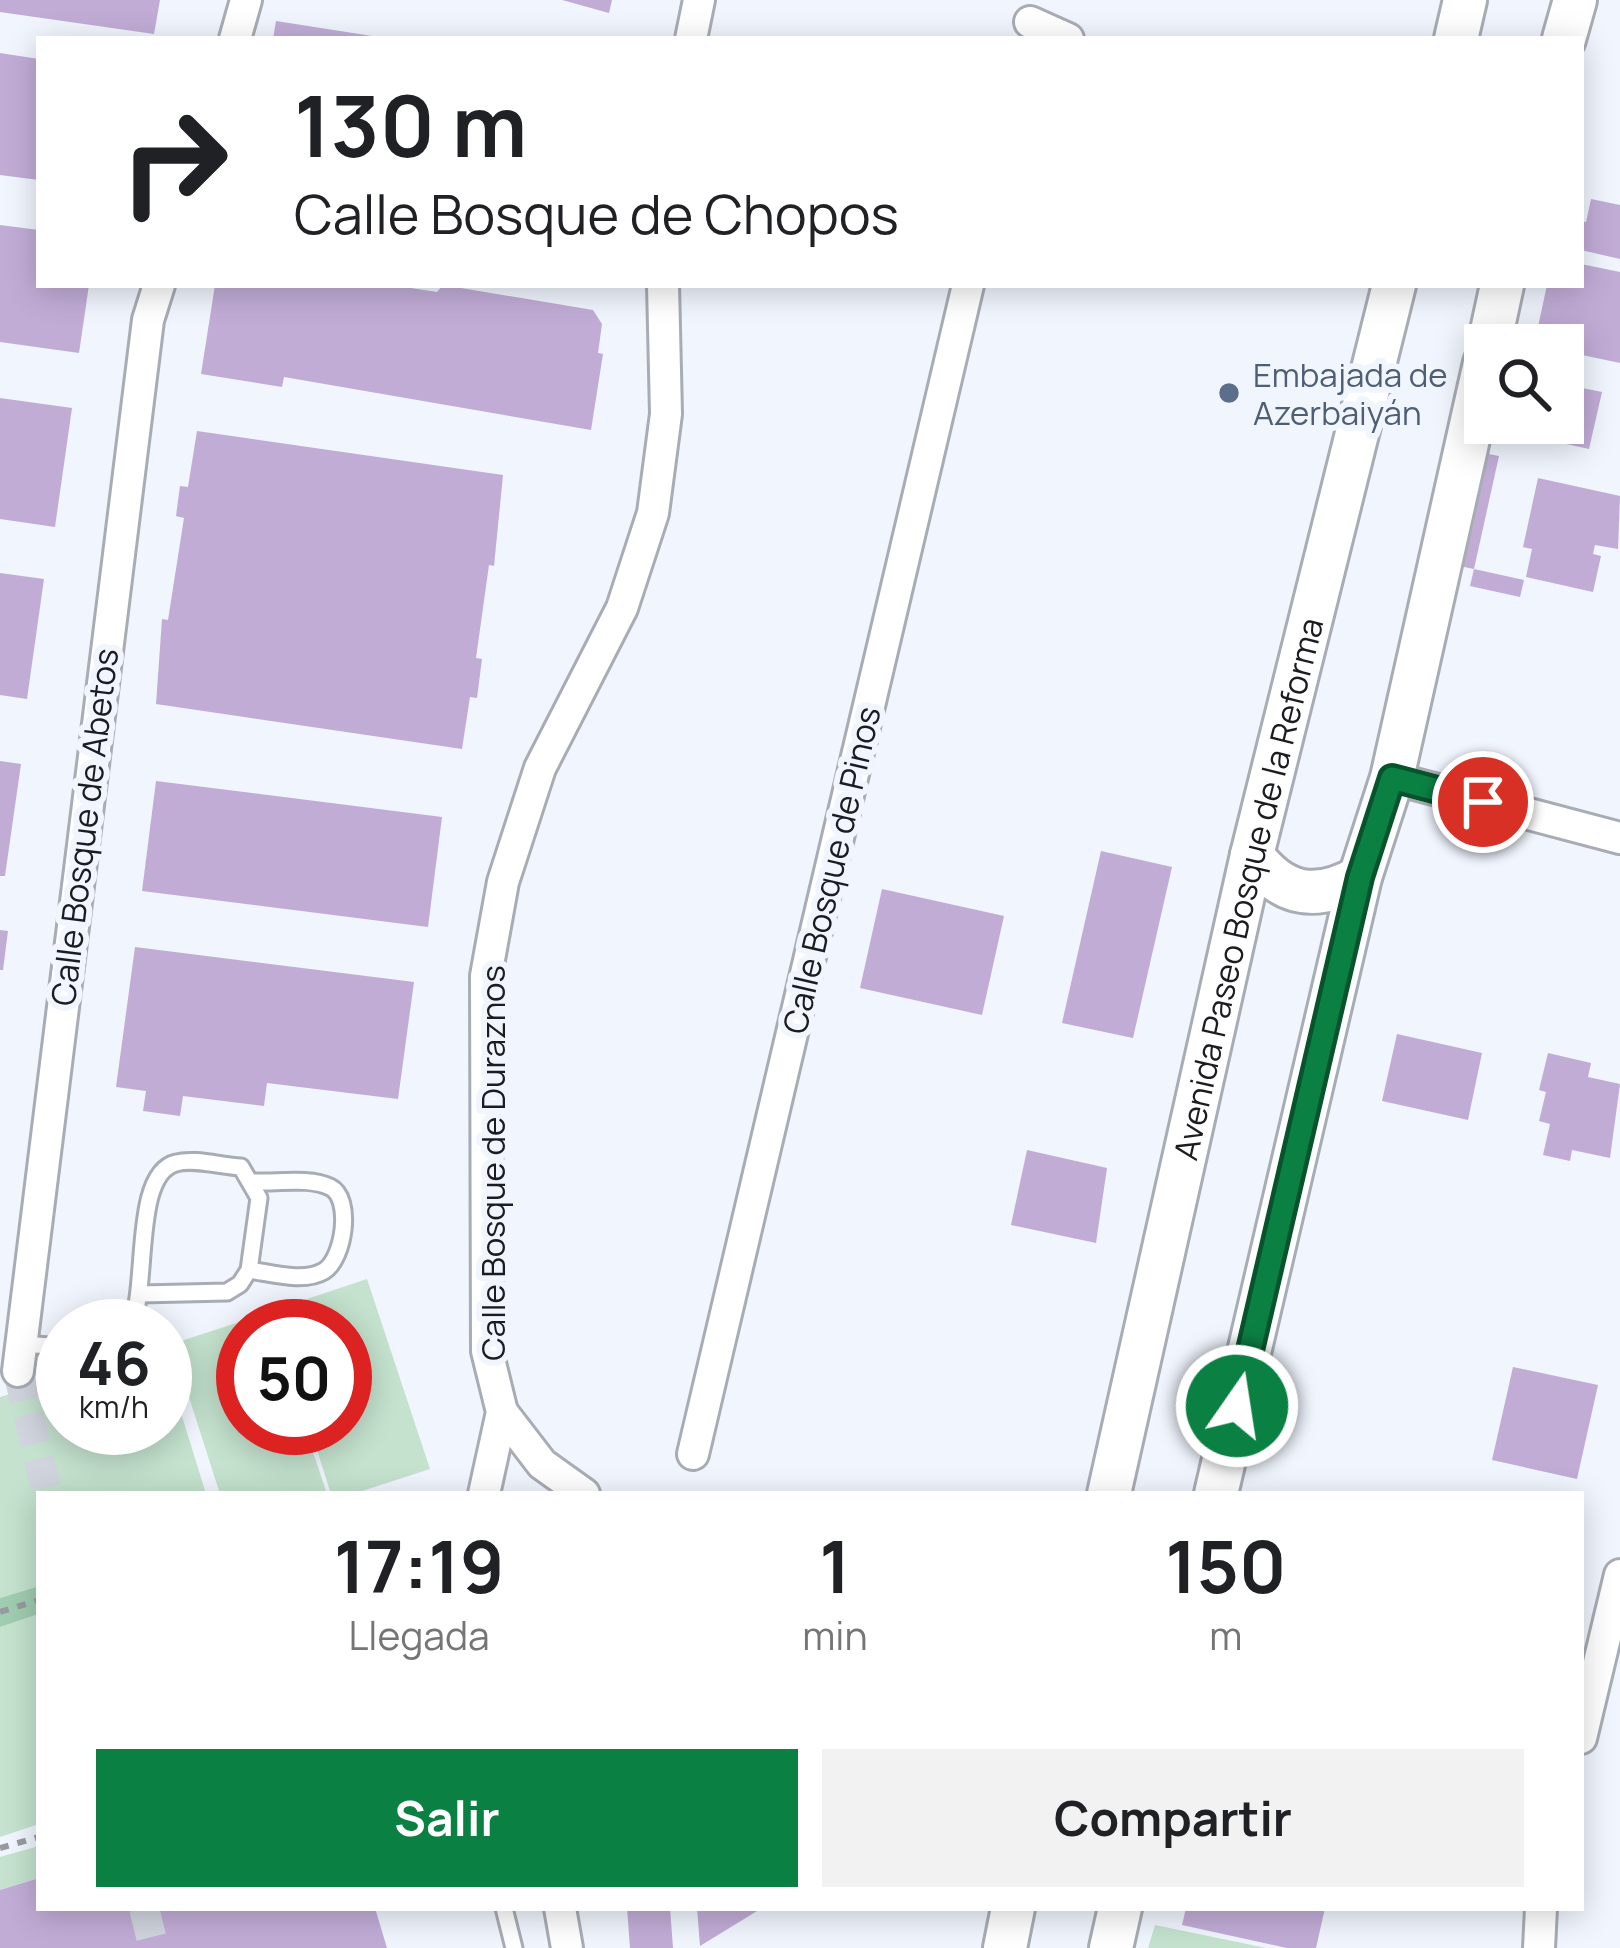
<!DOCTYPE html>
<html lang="es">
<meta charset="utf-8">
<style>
:root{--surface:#fff;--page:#f2f2f2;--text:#202124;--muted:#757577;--accent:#0b8043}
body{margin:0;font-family:Manrope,sans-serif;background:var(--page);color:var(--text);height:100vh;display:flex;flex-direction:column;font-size:45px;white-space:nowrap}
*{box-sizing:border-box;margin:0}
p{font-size:39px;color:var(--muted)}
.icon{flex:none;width:66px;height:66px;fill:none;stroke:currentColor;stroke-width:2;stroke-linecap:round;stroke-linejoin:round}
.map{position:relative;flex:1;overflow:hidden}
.panel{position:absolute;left:36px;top:1491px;width:1548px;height:420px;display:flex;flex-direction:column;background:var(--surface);border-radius:0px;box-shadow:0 6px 30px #0003}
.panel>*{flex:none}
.guide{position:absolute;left:36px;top:36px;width:1548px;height:252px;border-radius:0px;box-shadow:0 6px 30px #0003;background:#fff;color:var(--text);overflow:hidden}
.fabs{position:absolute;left:1464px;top:324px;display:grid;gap:24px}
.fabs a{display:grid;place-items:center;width:120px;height:120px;border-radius:0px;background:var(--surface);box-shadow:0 6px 30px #0003;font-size:60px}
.speed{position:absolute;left:36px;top:1299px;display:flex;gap:24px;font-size:60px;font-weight:700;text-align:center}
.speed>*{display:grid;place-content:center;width:156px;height:156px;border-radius:50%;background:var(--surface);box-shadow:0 6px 30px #0003;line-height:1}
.speed small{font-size:30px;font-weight:400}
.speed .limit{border:18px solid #d22;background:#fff;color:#111}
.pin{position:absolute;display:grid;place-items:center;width:102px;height:102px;color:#fff;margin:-51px;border:6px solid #fff;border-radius:50%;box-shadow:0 3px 12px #0007}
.me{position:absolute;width:132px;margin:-66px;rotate:13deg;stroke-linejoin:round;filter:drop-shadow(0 0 9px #0008)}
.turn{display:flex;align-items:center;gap:42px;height:252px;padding:0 60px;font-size:54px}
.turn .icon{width:156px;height:156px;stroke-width:2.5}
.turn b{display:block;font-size:84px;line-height:102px}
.eta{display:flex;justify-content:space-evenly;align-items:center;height:204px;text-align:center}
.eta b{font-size:72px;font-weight:700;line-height:84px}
.action{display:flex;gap:24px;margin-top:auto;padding:24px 60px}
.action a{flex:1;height:138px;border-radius:0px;background:var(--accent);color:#fff;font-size:48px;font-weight:700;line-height:138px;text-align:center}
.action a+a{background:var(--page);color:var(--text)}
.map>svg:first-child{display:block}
.green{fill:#c4e2ce}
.forest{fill:#9fcdb0}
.building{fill:#c1acd6}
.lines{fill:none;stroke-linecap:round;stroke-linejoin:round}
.street-tunnel{stroke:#d0d4dd;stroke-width:30;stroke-dasharray:30 15;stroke-linecap:butt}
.lane-casing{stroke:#a8acb5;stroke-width:21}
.street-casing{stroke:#a8acb5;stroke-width:36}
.secondary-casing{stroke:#a8acb5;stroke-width:48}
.path{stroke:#979aa1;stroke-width:6;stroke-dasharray:9 9;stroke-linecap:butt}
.lane{stroke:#fff;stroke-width:15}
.street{stroke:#fff;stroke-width:30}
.secondary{stroke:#fff;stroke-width:42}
.route-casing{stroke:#07532c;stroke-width:30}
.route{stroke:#0b8043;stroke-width:21}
.service-dot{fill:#5c6f8a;stroke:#f0f5fe;stroke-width:4.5}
.labels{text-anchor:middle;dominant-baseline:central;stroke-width:12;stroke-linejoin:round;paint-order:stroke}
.service-label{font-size:33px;fill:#4e5e75;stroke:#f0f5fe;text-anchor:start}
.street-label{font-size:33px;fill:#1b1c1f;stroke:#f0f5fe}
</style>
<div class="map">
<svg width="1620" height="1948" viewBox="0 0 1620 1948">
<rect width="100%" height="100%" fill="#f0f5fe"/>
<g class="green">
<polygon points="367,1279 430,1469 353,1494 331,1494 310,1428 345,1428 345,1326 276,1326 271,1311"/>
<polygon points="267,1313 272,1326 243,1326 243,1428 305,1428 327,1494 220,1494 172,1344"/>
<polygon points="165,1361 206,1494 39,1494 39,1586 0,1598 0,1397 63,1378 63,1428 165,1428"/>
<polygon points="39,1614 39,1824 0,1837 0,1627"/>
<polygon points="39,1846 39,1878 0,1890 0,1857"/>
<polygon points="1155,1925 1266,1948 1148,1948"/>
</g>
<polygon class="forest" points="39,1586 39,1614 0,1627 0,1598"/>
<g class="building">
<polygon points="0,0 160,0 154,34 0,12"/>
<polygon points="562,0 612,0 609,13"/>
<polygon points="276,21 372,36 372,39 273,39"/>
<polygon points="0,53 39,59 39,180 0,175"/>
<polygon points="1591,199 1620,205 1620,259 1581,250 1581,221 1586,222"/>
<polygon points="0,225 39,230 39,285 89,285 79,353 0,342"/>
<polygon points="1581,264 1620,272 1620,363 1563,351 1563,345 1534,345 1547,285 1581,285"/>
<polygon points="215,285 391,285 437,292 443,285 593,310 602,324 598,353 603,354 591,430 284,377 282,387 201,374"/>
<polygon points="1563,384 1602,392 1589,449 1539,438 1542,423 1563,423"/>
<polygon points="0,398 72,408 55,527 0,519"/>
<polygon points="197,431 503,475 494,566 489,565 476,658 482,659 477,698 470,697 462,749 156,704 162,619 168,620 184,518 176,516 180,486 188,487"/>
<polygon points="1478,452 1499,456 1474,569 1454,565"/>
<polygon points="1538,478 1620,496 1618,549 1595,545 1593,554 1601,556 1593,592 1526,577 1532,549 1523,547"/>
<polygon points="1474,569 1524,580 1520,597 1470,586"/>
<polygon points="0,573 44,579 27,699 0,695"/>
<polygon points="0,761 21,764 5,876 0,876"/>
<polygon points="156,781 442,817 428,927 142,891"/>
<polygon points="1101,851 1172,867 1133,1038 1062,1023"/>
<polygon points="882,889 1004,916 982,1015 860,988"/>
<polygon points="0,930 8,931 3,970 0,970"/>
<polygon points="135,947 414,982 398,1099 267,1083 264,1106 183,1096 180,1116 143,1111 146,1091 116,1087"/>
<polygon points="1397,1034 1482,1053 1468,1120 1382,1101"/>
<polygon points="1548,1053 1591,1063 1588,1077 1620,1084 1610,1158 1572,1150 1570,1161 1543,1155 1550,1124 1539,1121 1546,1092 1539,1090"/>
<polygon points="1027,1150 1107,1168 1096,1243 1011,1225"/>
<polygon points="1513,1367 1598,1385 1577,1479 1492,1460"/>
<polygon points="39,1878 39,1908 375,1908 387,1948 0,1948 0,1890"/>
<polygon points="627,1908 670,1908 673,1948 630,1948"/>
<polygon points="697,1908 762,1908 700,1946"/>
<polygon points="1186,1908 1325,1908 1316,1948 1287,1948 1182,1925"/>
</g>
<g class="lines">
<g class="street-tunnel">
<polyline points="18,1371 47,1494"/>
<polyline points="144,1908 154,1948"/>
</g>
<g class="lane-casing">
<g id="lane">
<path d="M 249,1270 C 271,1273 304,1283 324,1271 C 344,1259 353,1198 330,1187 C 310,1177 276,1183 253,1182"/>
<path d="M 131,1326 C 149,1287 132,1174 176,1163 C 194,1158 221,1166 241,1167 L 259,1198 L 249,1270 L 240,1284 L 227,1292 L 141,1294"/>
<polyline points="23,1344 63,1347"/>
<polyline points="504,1908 514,1948"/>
</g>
</g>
<g class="street-casing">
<g id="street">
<polyline points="1030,22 1068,39"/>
<polyline points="235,39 246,0"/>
<polyline points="691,39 699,0"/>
<polyline points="1392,778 1620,838"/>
<polyline points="18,1371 148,320 159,285"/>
<polyline points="502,1412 542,1464 584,1494"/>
<polyline points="693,1454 968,285"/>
<polyline points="484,1494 502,1412 487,1351 486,976 503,882 540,768 622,608 653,513 666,414 663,285"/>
<polyline points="1581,1738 1620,1575"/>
<polyline points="560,1908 567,1948"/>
<polyline points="1539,1948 1541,1908"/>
</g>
</g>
<g class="secondary-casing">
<g id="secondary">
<polyline points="1456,39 1465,0"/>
<polyline points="1564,39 1575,0"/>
<polyline points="1489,345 1502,285"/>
<path d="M 1252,855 C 1282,896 1316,902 1360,877"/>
<path id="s1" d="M 1109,1494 L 1252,855 L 1394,285"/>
<polyline points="1216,1494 1360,877 1392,778 1485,363"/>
<polyline points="1005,1948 1013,1908"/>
<polyline points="1111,1948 1120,1908"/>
</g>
</g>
<g class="path">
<polyline points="0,1612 39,1600"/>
<polyline points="0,1848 39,1837"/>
</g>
<use href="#lane" class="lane"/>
<use href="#street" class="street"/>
<use href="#secondary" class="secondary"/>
</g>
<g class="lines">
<g class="route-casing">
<polyline id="route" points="1237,1406 1360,877 1392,778 1483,802"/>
</g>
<use href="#route" class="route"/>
</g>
<circle class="service-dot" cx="1229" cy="393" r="12"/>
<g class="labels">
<g class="service-label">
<text x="1253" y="374">Embajada de<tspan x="1253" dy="38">Azerbaiyán</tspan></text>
</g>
<g class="street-label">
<text transform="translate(84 827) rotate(-83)">Calle Bosque de Abetos</text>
<text transform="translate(831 870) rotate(-77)">Calle Bosque de Pinos</text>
<text stroke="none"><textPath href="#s1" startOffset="621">Avenida Paseo Bosque de la Reforma</textPath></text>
<text transform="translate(492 1163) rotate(-90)">Calle Bosque de Duraznos</text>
</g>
</g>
</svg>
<div class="fabs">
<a><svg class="icon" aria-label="search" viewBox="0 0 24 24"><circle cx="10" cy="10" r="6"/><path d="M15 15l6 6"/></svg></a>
</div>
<div class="speed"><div>46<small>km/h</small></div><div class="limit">50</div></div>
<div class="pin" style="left:1483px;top:802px;background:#d93025"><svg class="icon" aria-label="arrive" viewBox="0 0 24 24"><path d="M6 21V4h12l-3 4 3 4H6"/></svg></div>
<svg class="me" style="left:1237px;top:1406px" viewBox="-20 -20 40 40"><circle r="17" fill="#0b8043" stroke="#fff" stroke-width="3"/><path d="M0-11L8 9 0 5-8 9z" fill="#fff"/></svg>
<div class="guide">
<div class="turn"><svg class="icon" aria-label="right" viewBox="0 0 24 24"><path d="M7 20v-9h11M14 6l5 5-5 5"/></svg><div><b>130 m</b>Calle Bosque de Chopos</div></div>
</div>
<section class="panel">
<div class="eta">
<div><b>17:19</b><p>Llegada</p></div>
<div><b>1</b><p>min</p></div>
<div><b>150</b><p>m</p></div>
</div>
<div class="action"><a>Salir</a><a>Compartir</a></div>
</section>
</div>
